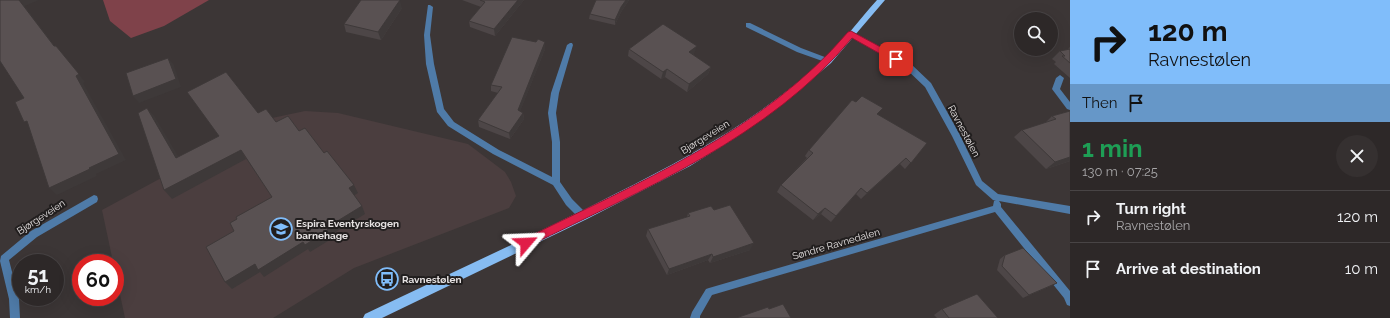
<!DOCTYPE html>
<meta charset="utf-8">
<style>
:root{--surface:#2d2828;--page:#353030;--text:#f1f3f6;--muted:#a7a6a8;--line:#484445}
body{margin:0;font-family:Raleway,sans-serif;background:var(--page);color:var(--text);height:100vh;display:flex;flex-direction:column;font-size:15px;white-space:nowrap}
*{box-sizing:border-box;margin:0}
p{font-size:13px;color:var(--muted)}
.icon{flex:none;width:22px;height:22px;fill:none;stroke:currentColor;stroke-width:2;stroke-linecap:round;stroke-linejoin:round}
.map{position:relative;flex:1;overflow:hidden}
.panel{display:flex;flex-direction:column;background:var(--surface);width:320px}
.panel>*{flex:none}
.top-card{background:#80bdfa;color:#111;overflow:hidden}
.fabs{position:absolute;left:1014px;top:12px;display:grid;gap:8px}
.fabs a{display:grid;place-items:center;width:44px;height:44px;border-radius:50%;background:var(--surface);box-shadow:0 4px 16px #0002,0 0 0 1px var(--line);font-size:20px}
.speed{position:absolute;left:12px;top:254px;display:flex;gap:8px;font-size:20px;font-weight:700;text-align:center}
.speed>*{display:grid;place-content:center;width:52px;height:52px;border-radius:50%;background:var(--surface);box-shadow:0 4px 16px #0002,0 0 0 1px var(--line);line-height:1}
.speed small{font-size:10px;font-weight:400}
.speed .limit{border:6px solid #d22;background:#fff;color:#111}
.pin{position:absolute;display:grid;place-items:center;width:34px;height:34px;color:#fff;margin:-17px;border-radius:8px;box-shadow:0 2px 6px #0006}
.me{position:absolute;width:44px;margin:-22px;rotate:64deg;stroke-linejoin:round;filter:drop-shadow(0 0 3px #0008)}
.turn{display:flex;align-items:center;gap:14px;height:84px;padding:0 12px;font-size:18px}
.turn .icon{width:52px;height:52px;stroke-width:2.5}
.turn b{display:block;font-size:28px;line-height:34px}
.then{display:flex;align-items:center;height:38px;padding:0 12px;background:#0003;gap:8px;font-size:15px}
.round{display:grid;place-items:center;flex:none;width:42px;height:42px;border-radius:21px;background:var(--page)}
.overview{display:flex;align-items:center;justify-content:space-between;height:68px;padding:0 12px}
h1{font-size:24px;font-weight:700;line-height:30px;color:#1e9e55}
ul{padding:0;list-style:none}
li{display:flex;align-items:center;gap:12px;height:52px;padding:0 12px;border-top:1px solid var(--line)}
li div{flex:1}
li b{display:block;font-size:15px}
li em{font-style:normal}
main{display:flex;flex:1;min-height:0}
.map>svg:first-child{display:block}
.built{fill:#4b3e3f}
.green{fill:#7f424a}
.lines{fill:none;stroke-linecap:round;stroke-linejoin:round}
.service{fill:#4f7ba8;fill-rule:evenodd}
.minor{fill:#4f7ba8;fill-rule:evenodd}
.primary{fill:#86bcf2;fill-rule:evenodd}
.wall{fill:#4d4647}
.shaded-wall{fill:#3e3939}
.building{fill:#595152;stroke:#3e3939}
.route{fill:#e11d48;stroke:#92132f}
.labels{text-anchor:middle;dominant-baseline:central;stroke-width:4;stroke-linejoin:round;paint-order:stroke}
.street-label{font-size:10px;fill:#e6e2e2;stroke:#211e1e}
.poi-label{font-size:10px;font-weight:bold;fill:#e6e2e2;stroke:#211e1e;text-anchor:start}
</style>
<main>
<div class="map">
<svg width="1070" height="318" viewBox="0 0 1070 318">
<rect width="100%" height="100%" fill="#3c3636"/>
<polygon class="built" points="305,111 338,113 468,144 505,172 511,182 516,196 509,208 354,268 273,318 125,318 102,210 272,118"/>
<polygon class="green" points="103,0 209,0 164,26 131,38 110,21"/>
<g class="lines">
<polygon class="service" points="1060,75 1064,78 1060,89 1070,102 1070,110 1067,109 1052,89 1056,78"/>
<g class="minor">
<polygon points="428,5 430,5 433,7 430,35 434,64 444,109 454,122 499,150 552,177 552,142 548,113 551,93 567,45 570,43 572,43 573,45 559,93 556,113 560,142 560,182 572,199 586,213 587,216 586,219 583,220 580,219 566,205 553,185 493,154 448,126 437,112 426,64 424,35"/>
<polygon points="746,23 750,23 801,48 830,59 832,61 828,63 797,52 746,27"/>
<polygon points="849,32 853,32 911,64 931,83 960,135 982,181 998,194 1070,206 1070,214 999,201 1001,204 1001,207 1070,291 1070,306 1067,305 1064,298 995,212 712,295 700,316 700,318 690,318 692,312 706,289 709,288 993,206 994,201 996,201 993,200 976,185 952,136 925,87 905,68 849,36"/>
<polygon points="94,195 97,196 98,199 97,202 37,237 9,260 19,299 20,318 10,318 9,299 0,261 1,256 31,231"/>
</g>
<path class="primary" d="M 877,0 L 885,0 L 831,63 L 785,102 L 735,138 L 690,166 L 587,219 L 382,318 L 363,318 L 365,314 C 448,274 533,236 615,194 C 689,157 763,117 824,59 C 843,42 859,20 877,0 Z"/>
</g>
<g class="wall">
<polygon points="462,0 524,0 495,36 470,27 469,21 481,7"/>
<polygon points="596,0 629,0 621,12 615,25 589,19 590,14"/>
<polygon points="402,8 381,40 346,32 344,24"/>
<polygon points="1070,47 1070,78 1054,64 1056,62 1052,59 1060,51 1067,50"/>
<polygon points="545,49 520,111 523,113 524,119 510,139 479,127 478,120 498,93 491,91 491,85"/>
<polygon points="629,49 694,54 693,55 711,67 708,74 687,92 665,77 661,79 628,56"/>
<polygon points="1070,111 1070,161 1046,169 1014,137 1022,130 1045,123 1052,116"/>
<polygon points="878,115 927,143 905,169 900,164 861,199 856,194 831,222 821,214 813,220 777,192 781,185 807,158 805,156 809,150"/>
<polygon points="714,210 750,250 710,263 708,260 667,275 646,236 648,229 687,217 688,213"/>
<polygon points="1005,255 1057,283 1051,286 1023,298 997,270 1000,259"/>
<polygon points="942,309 998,318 937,318 934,315"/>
</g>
<g class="shaded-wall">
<polygon points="19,0 39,0 25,6 61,54 54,46"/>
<polygon points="400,0 402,8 381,40 378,32"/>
<polygon points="518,0 524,0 495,36 494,29"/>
<polygon points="626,0 629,0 621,12 615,25 615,20 621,7"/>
<polygon points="545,42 545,49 518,117 518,110"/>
<polygon points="56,46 85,82 83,83 126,160 96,174 97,176 57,195 49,188"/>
<polygon points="697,46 694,54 687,60 689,52"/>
<polygon points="168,58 174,65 181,87 139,103 133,96"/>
<polygon points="711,67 708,74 687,92 689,84"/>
<polygon points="667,69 665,77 661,79 663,72"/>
<polygon points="147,108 155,117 184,166 176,158"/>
<polygon points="523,113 524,119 510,139 509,133"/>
<polygon points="241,150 246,159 172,199 164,190"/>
<polygon points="1070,157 1070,161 1046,169 1055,162"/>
<polygon points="906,158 900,164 861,199 867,193"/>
<polygon points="354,185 358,193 353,196 349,188"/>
<polygon points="861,188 856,194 831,222 836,216"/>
<polygon points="362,206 365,214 331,235 333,238 310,252 308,249 264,277 260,272 232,289 225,282 255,264 303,242"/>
<polygon points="825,208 821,214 813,220 818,214"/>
<polygon points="754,243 750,250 710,263 713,257"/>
<polygon points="712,254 708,260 667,275 669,269"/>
<polygon points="1057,283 1051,286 1023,298 1029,295"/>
</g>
<g class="building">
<polygon points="0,0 19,0 54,46 56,46 79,74 76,76 119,154 89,168 90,169 49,188 27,121 24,122 15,102 24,98 0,61"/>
<polygon points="361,0 400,0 378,32 344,24"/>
<polygon points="480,0 518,0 494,29 469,21 485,2"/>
<polygon points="596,0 626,0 621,7 615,20 590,14"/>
<polygon points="663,24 697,46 689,52 711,67 689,84 667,69 663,72 629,49"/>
<polygon points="512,37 536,42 538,39 545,42 518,110 523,113 509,133 478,120 502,87 491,85"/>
<polygon points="1070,49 1070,63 1062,56 1065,56 1060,51"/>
<polygon points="168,58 176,79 133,96 126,73"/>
<polygon points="226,72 258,113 266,109 276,122 288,116 299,131 305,128 324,153 327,151 354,185 349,188 362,206 326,228 328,230 305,245 303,242 258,270 255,264 225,282 206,247 234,231 230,223 237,219 236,217 272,197 241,150 164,190 138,113 147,108 176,158 219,136 187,92"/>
<polygon points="862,96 883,108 877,114 927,143 911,163 906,158 867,193 861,188 836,216 825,208 818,214 781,185 813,153 809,150 852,100 856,102"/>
<polygon points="1070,111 1070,157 1055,162 1022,130 1056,119 1052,116"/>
<polygon points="730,205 754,243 713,257 712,254 669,269 648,229 690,216 688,213 711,206 714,210"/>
<polygon points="1023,248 1057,283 1029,295 1002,266 1005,255"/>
<polygon points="977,294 998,318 949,318 942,309"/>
<polygon points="783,304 791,318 736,318 768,307 769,309"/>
</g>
<path class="route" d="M 851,31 L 899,57 L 899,61 L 893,61 L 852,38 C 769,138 643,189 529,246 L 522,246 L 521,243 L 522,240 C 637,183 763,132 848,32 Z"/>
<defs>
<g id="school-ring" transform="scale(1.15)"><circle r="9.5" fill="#211e1e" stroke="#80bdfa" stroke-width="1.5"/><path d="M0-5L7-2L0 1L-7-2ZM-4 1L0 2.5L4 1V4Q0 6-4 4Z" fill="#80bdfa"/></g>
<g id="bus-ring" transform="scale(1.15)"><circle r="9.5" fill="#211e1e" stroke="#80bdfa" stroke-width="1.5"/><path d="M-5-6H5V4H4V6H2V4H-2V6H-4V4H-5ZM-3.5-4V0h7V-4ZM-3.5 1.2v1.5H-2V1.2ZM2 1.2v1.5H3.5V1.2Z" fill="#80bdfa"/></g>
</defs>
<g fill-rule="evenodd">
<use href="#school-ring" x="281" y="229"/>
<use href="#bus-ring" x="387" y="279"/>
</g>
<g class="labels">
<g class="street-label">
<text transform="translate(964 131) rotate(62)">Ravnestølen</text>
<text transform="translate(705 137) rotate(-32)">Bjørgeveien</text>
<text transform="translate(41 217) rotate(-33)">Bjørgeveien</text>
<text transform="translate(836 244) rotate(-16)">Søndre Ravnedalen</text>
</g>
<g class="poi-label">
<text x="296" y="223">Espira Eventyrskogen<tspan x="296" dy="12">barnehage</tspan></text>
<text x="402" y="279">Ravnestølen</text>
</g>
</g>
</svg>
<div class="fabs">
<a><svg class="icon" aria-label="search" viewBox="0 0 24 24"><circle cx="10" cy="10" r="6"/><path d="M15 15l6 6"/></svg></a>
</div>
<div class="speed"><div>51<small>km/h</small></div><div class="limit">60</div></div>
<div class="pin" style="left:896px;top:59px;background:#d93025"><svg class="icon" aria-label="arrive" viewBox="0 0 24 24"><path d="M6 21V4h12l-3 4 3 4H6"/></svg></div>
<svg class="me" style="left:526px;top:243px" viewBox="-20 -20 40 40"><path d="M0-17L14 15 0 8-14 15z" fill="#e11d48" stroke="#fff" stroke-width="4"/></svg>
</div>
<section class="panel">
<div class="top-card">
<div class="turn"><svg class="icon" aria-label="right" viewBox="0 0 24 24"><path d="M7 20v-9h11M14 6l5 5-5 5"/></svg><div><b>120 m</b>Ravnestølen</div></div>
<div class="then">Then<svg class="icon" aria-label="arrive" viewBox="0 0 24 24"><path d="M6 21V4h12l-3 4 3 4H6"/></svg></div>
</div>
<div class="overview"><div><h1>1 min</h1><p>130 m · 07:25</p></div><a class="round"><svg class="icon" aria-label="close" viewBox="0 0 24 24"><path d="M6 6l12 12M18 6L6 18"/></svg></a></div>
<ul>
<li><svg class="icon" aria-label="right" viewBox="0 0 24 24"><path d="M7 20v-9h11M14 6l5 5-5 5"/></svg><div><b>Turn right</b><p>Ravnestølen</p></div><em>120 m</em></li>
<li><svg class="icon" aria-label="arrive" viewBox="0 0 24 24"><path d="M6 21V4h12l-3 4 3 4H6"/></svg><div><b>Arrive at destination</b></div><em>10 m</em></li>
</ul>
</section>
</main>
